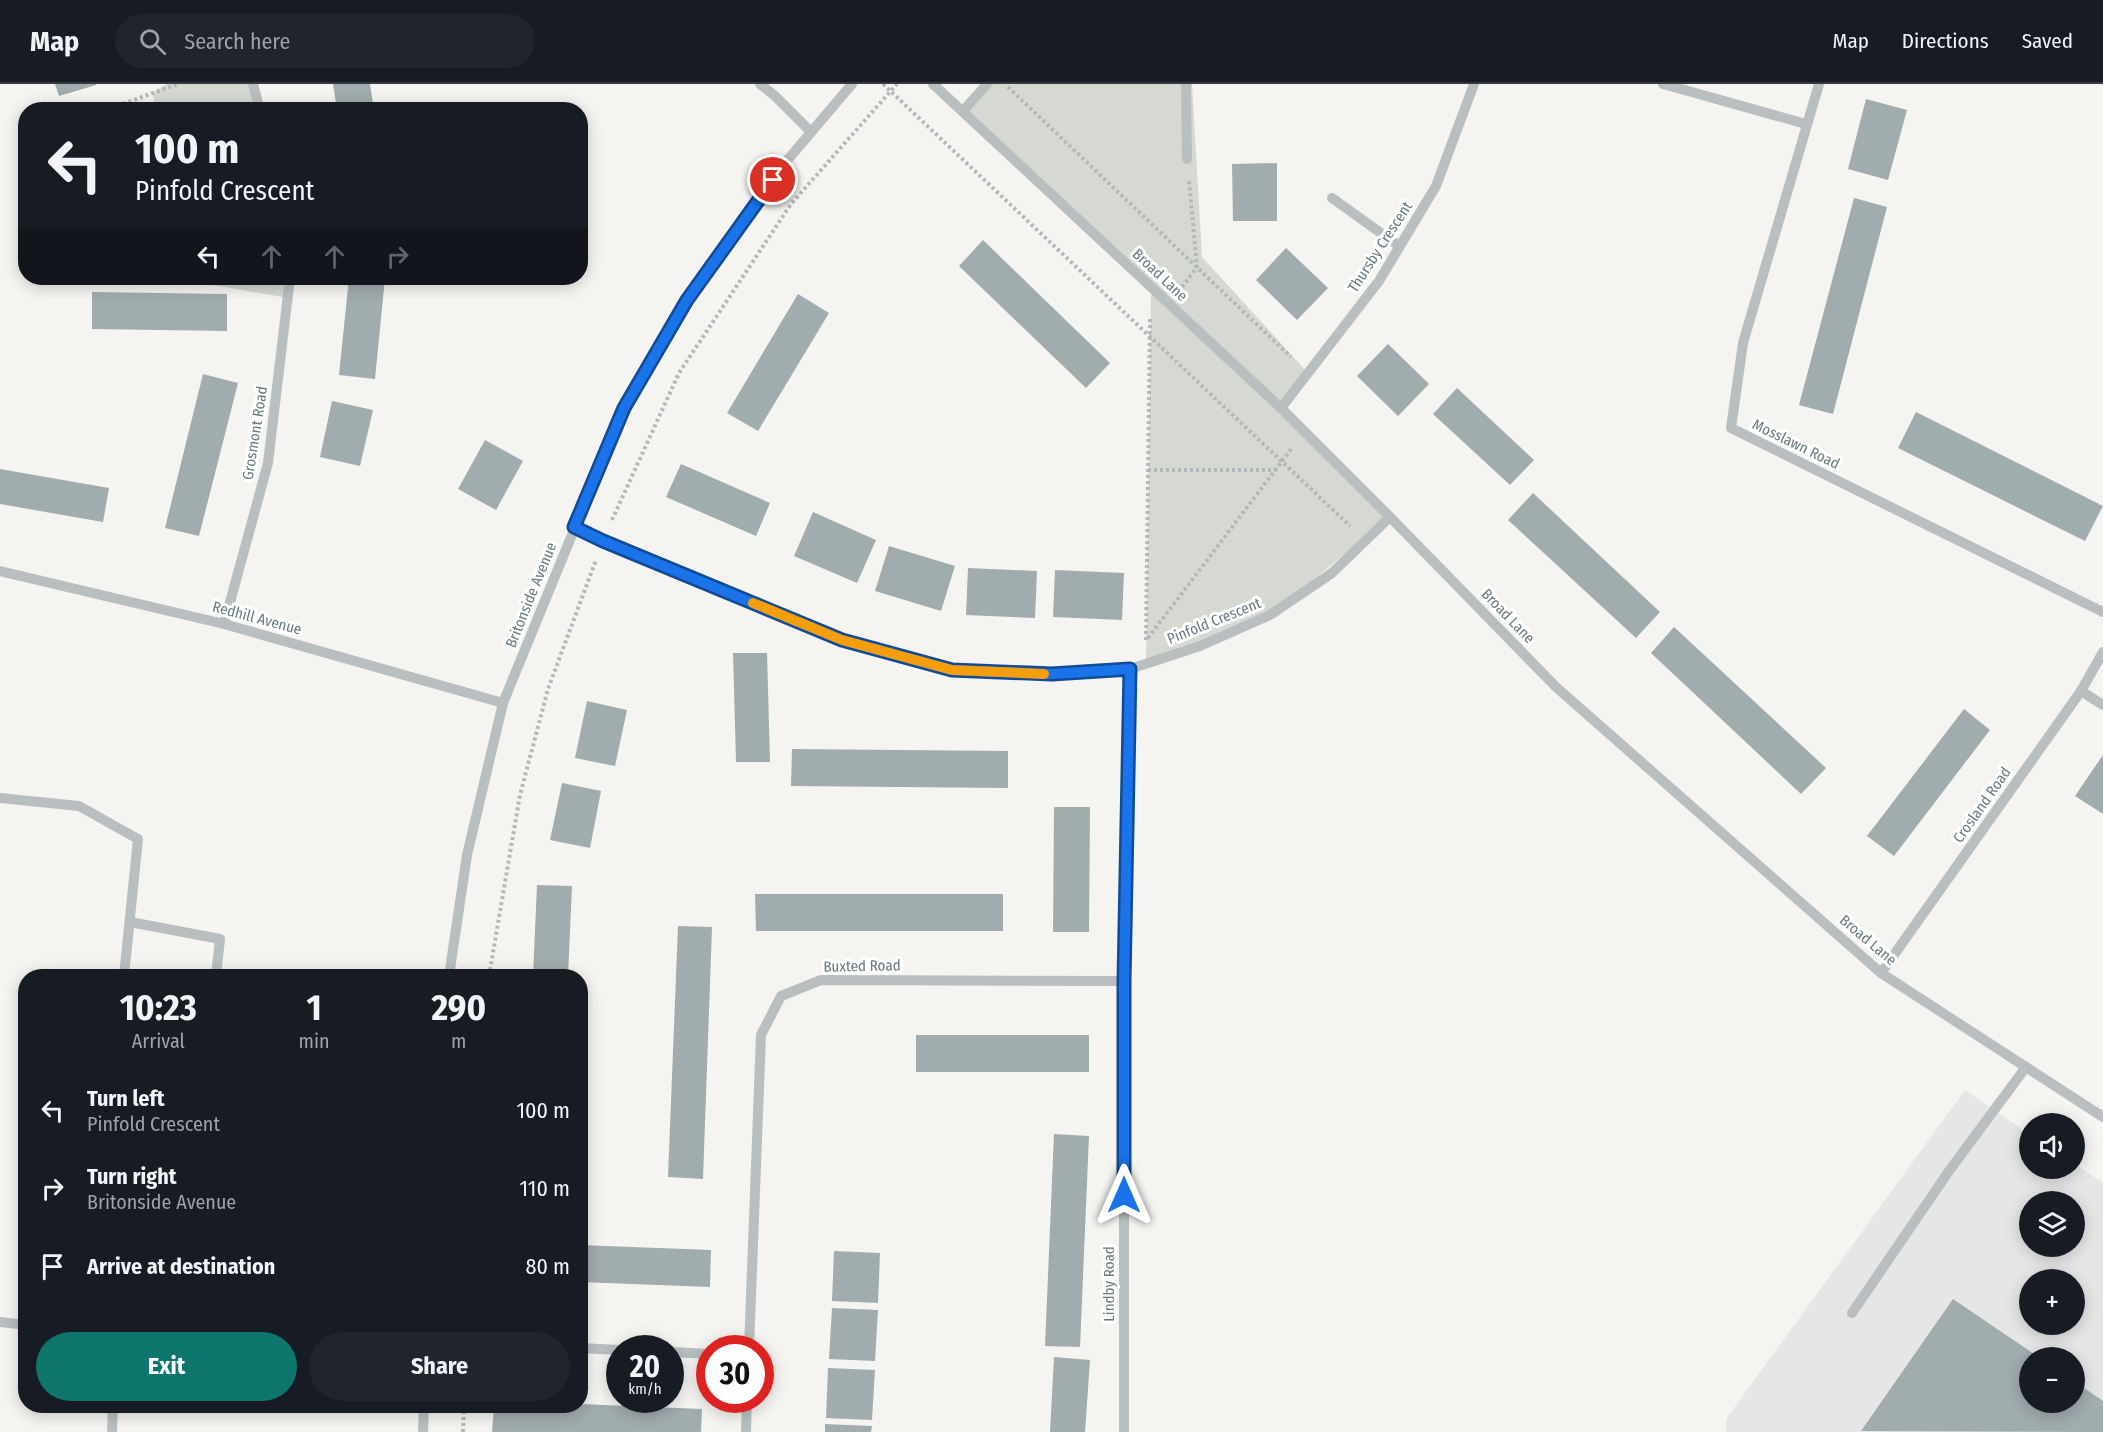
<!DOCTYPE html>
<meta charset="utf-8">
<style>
:root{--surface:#171b24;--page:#20242c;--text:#f1f3f6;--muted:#9ea1a6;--line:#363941;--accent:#0f766e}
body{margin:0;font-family:"Fira Sans Condensed",sans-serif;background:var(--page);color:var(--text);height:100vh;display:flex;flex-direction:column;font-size:22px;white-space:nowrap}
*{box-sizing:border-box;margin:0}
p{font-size:20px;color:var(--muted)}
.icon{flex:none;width:33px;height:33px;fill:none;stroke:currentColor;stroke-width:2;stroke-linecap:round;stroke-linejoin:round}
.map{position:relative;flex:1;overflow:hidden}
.drawer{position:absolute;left:18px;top:885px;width:570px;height:444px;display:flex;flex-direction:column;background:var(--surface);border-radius:24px;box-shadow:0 3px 15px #0003}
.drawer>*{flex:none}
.top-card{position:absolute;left:18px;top:18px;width:570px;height:183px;border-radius:24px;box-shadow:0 3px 15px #0003;background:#171b24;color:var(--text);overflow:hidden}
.tools{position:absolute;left:2019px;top:1029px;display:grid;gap:12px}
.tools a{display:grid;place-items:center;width:66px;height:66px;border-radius:50%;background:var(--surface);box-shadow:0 3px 15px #0003;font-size:30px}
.speed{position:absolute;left:606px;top:1251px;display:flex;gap:12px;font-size:30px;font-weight:700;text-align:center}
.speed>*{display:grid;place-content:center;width:78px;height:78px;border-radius:50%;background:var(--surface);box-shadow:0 3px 15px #0003;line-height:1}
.speed small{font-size:15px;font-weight:400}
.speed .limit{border:9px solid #d22;background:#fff;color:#111}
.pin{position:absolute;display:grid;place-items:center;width:51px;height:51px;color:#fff;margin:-26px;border:3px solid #fff;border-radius:50%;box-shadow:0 2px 6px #0007}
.me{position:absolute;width:66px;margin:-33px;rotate:0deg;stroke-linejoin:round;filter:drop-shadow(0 0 4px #0008)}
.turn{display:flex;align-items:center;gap:21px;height:126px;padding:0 18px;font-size:27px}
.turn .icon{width:78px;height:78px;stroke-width:2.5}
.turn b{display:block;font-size:42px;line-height:51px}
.lanes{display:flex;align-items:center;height:57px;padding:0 18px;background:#0003;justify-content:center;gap:30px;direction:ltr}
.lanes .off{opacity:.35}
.eta{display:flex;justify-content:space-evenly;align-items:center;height:102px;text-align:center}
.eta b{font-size:36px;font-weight:700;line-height:42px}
.button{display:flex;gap:12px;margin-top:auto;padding:12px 18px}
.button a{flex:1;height:69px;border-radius:36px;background:var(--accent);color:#fff;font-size:24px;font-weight:700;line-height:69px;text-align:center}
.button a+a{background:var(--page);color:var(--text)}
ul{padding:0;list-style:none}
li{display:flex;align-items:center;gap:18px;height:78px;padding:0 18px}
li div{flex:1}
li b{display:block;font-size:22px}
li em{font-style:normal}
header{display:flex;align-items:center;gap:36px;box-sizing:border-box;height:84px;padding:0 30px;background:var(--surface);border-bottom:2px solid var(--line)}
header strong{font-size:28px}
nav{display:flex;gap:33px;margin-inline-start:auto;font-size:21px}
.search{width:420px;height:54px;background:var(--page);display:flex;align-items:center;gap:15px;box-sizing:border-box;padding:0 21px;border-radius:33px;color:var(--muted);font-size:22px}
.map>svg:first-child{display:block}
.built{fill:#e5e6e5;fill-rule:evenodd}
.green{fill:#d5d9d1}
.building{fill:#a1acae}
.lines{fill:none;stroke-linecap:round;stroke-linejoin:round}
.path{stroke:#b4b8ba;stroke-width:4;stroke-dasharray:3 3;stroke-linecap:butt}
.minor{stroke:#b9bfc1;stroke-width:10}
.route-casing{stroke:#114b97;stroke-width:15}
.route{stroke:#1a73e8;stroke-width:10}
.slow{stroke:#f59e0b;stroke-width:10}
.labels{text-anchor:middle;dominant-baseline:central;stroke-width:6;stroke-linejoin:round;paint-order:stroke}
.street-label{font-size:15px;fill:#667a80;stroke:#fff}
</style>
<header>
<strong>Map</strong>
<div class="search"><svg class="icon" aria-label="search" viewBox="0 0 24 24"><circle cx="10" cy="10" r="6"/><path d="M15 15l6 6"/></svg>Search here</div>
<nav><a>Map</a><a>Directions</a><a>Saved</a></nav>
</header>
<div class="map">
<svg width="2103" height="1348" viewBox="0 0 2103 1348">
<rect width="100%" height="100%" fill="#f5f4f1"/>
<path class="built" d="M 1965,1006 L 2029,1050 L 2030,1084 L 2074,1084 L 2075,1080 L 2103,1099 L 2103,1348 L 1726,1348 L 1726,1336 L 1729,1331 ZM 2030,1118 L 2074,1118 L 2074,1162 L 2030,1162 ZM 2030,1196 L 2074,1196 L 2074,1240 L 2030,1240 ZM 2030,1274 L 2074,1274 L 2074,1318 L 2030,1318 Z"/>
<g class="green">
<polygon points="166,0 253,0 260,25 155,25 153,9"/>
<polygon points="987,0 1192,0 1202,173 1308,289 1281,324 1390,433 1270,531 1146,580 1151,203 963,27"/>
<polygon points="174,194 286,194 288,214"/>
</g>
<g class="building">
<polygon points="55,0 96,0 96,1 59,12"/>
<polygon points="333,0 370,0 374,26 337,26"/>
<polygon points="1866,15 1907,26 1888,96 1848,85"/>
<polygon points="1277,79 1277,137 1233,137 1232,80"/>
<polygon points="1854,114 1887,123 1833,330 1799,321"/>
<polygon points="983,156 1110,279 1086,304 959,182"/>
<polygon points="1286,164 1328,204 1297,236 1256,196"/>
<polygon points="349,194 385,194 375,295 339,291"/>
<polygon points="92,208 227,210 227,247 92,245"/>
<polygon points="798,210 829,229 758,347 727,329"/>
<polygon points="1388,260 1429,300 1398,332 1357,292"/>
<polygon points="203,290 238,299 199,452 165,444"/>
<polygon points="1457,304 1534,376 1510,401 1433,330"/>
<polygon points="332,317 373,326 360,382 320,373"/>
<polygon points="1916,328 2103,422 2085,457 1898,364"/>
<polygon points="485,356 523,377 496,426 458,405"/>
<polygon points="681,380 770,419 756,452 666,413"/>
<polygon points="0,385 109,404 103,438 0,420"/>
<polygon points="1533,409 1660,528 1636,554 1508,436"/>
<polygon points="813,428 876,456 857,499 794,472"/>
<polygon points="889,462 955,482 941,527 875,507"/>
<polygon points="968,484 1037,487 1035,534 966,531"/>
<polygon points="1055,486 1124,489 1122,536 1053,533"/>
<polygon points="1674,543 1826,684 1801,710 1651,569"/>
<polygon points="733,569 767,569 770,678 736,678"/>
<polygon points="587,617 627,626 615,682 575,674"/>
<polygon points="1964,625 1990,646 1894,772 1867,752"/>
<polygon points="792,665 1008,667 1008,704 791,702"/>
<polygon points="2103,671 2103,730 2075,712"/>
<polygon points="562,699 601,707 590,764 550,756"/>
<polygon points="1054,723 1090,723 1089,848 1053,848"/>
<polygon points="537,801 572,802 568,892 533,892"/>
<polygon points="755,810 1003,810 1003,847 756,847"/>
<polygon points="678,842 712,843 703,1095 668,1093"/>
<rect x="916" y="951" width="173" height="37"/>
<polygon points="1054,1050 1089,1052 1080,1263 1045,1262"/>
<polygon points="580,1161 711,1166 710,1203 580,1198"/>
<polygon points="834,1167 880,1169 878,1219 832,1217"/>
<polygon points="1953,1215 2040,1274 2030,1274 2030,1318 2074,1318 2074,1297 2103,1317 2103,1348 1861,1347"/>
<polygon points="832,1224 878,1226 875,1277 829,1275"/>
<polygon points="1054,1273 1090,1276 1085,1348 1050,1348"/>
<polygon points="828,1284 875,1286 872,1336 826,1334"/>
<polygon points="580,1320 702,1325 701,1348 492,1348 494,1322 580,1322"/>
<polygon points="825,1340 872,1342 871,1348 825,1348"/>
</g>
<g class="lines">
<g class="path">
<polyline points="883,0 1350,442"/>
<polyline points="1008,3 1291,273"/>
<polyline points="106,26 178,0"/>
<polyline points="1182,203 1197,183 1189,96"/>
<polyline points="1148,386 1276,386"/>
<polyline points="612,436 679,289 791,120 897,0"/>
<polyline points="1148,554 1292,364"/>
<polyline points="1146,556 1150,233"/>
<polyline points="489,892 520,711 548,605 596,476"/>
<polyline points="768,1308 769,1274"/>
<polyline points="463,1348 464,1322"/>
</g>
<g class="minor">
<polyline points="253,0 260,26"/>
<polyline points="760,0 775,12 811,48"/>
<polyline points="933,0 1281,324 1390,433 1556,603 1881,889 2103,1033"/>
<polyline points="1186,0 1187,75"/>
<polyline points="1663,0 1806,40"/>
<polyline points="1819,0 1743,259 1731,344 2103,528"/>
<polyline points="963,27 987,0"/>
<polyline points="1332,114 1399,162"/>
<polyline points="1281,324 1379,197 1436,102 1474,0"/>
<polyline points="574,443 603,457 842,556 952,586 1052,590 1130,585 1200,562 1270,531 1332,489 1390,433"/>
<polyline points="0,487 224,540 503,619"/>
<polyline points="224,540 268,379 289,202 288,194"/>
<polyline points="2081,607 2103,621"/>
<polyline points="0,714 79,722 138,755 124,892"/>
<polyline points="130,838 220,855 216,892"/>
<polyline points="1881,889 2081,607 2103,568"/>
<polyline points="449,892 467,771 503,619 624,324 687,216 785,79 852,0"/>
<polyline points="1852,1229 1949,1087 2026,983"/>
<polyline points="0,1238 26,1241"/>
<polyline points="580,1264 620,1266"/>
<polyline points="749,1264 761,951 781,912 821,896 1124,897"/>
<polyline points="670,1268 710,1270"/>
<polyline points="112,1348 113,1322"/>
<polyline points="423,1348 424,1322"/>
<polyline points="746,1348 747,1316"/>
<polyline points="1124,1348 1124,897 1130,585"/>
</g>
</g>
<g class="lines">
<g class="route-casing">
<polyline id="route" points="773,96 687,216 624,324 574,443 603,457 842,556 952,586 1052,590 1130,585 1124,897 1124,1111"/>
</g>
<use href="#route" class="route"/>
<polyline class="slow" points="753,519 842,556 952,586 1044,590"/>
</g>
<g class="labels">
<g class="street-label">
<text transform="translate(1380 163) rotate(-57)">Thursby Crescent</text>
<text transform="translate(1160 191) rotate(43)">Broad Lane</text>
<text transform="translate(255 349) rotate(-81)">Grosmont Road</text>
<text transform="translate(1796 360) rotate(26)">Mosslawn Road</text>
<text transform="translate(531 511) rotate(-68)">Britonside Avenue</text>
<text transform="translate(1508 532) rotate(46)">Broad Lane</text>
<text transform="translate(257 534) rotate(15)">Redhill Avenue</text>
<text transform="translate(1214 537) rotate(-22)">Pinfold Crescent</text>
<text transform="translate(1982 721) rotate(-55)">Crosland Road</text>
<text transform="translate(1868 856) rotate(40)">Broad Lane</text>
<text transform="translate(862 882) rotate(-1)">Buxted Road</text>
<text transform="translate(1109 1200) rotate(-90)">Lindby Road</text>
</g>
</g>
</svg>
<div class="tools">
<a><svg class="icon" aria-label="sound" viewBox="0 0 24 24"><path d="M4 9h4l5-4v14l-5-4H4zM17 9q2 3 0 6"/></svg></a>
<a><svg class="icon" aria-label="layers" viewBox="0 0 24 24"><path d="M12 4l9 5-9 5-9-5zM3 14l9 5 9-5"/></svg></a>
<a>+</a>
<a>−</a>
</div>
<div class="speed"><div>20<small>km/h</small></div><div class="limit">30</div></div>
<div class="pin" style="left:773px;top:96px;background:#d93025"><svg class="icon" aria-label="arrive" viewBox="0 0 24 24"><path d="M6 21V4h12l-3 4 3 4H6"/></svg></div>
<svg class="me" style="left:1124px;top:1111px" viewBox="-20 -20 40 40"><path d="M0-17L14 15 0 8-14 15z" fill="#1a73e8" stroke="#fff" stroke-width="4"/></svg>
<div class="top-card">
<div class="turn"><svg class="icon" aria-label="left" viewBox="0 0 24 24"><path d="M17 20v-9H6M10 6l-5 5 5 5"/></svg><div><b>100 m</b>Pinfold Crescent</div></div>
<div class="lanes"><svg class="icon" aria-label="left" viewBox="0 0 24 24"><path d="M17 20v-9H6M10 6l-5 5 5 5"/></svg><svg class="icon off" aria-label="ahead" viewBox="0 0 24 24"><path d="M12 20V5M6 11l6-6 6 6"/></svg><svg class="icon off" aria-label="ahead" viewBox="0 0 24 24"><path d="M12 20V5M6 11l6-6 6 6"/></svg><svg class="icon off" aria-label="right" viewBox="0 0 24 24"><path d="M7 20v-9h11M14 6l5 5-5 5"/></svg></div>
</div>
<section class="drawer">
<div class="eta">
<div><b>10:23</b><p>Arrival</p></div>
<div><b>1</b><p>min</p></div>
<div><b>290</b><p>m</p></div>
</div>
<ul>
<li><svg class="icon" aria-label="left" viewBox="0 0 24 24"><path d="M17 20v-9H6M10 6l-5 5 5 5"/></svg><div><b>Turn left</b><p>Pinfold Crescent</p></div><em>100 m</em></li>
<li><svg class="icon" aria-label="right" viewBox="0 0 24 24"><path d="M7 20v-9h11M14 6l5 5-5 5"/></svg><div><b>Turn right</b><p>Britonside Avenue</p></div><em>110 m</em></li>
<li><svg class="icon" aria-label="arrive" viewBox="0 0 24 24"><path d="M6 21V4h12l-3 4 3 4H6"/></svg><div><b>Arrive at destination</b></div><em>80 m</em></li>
</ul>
<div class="button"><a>Exit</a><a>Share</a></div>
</section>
</div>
